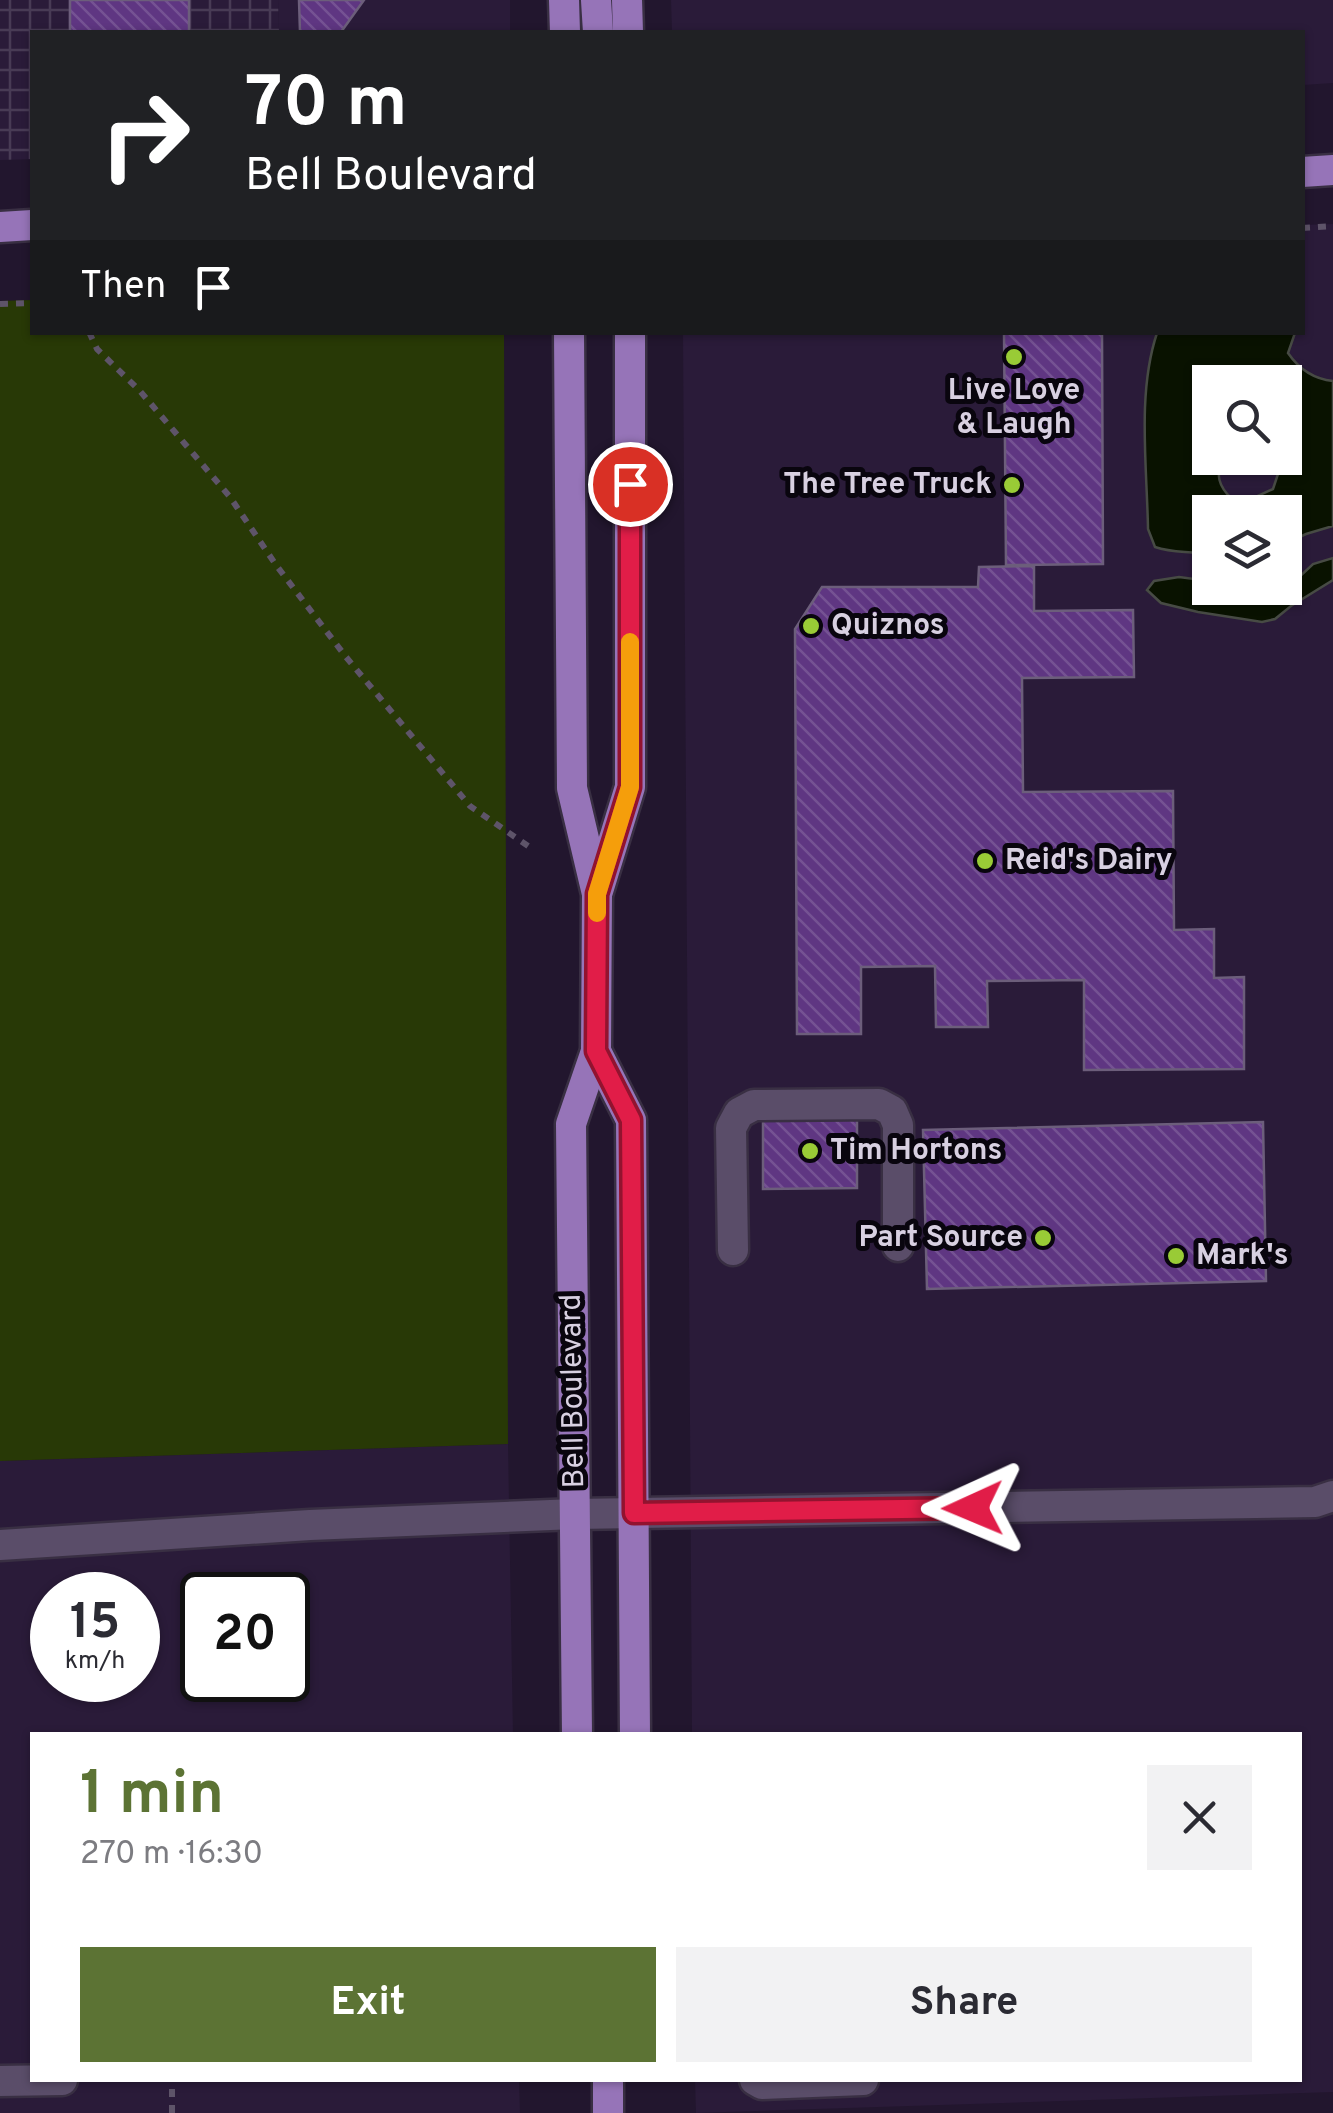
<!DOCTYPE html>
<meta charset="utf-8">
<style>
:root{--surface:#fff;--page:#f2f2f3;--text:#2b2b33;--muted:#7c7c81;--accent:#5c7334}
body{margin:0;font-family:Overpass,sans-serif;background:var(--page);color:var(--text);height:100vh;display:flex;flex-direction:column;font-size:38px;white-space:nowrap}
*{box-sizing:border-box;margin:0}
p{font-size:32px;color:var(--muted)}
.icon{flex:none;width:55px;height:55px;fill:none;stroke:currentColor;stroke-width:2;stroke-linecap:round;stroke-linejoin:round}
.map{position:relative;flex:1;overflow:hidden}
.panel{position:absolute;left:30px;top:1732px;width:1272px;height:350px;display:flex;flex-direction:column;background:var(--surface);border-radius:0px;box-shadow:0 2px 8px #0004}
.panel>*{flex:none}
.top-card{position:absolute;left:30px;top:30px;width:1275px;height:305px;border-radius:0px;box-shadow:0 2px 8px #0004;background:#202124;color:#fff;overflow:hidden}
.buttons{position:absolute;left:1192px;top:365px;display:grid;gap:20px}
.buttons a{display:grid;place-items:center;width:110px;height:110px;border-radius:0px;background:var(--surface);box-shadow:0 2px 8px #0004;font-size:50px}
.speed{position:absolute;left:30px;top:1572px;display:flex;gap:20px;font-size:50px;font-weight:700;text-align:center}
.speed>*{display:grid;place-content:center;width:130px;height:130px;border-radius:50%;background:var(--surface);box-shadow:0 2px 8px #0004;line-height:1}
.speed small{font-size:25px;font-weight:400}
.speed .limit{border:5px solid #111;border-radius:15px;background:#fff;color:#111}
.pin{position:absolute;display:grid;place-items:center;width:85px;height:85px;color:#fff;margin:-42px;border:5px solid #fff;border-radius:50%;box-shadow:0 2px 10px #0007}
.me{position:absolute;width:110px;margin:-55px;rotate:269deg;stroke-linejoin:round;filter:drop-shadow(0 0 8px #0008)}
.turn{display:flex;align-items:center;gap:35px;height:210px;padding:0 50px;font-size:45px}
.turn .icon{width:130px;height:130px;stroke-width:2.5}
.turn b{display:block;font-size:70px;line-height:85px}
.then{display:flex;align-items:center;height:95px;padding:0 50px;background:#0003;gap:20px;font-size:38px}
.round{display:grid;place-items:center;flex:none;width:105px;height:105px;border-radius:0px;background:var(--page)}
.overview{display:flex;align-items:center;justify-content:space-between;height:170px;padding:0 50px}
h1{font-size:60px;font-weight:700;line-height:75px;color:var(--accent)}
.cta{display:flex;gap:20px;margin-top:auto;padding:20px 50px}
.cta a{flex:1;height:115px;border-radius:0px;background:var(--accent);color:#fff;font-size:40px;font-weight:700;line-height:115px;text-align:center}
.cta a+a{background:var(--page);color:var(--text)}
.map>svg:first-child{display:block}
.built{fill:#2a1b39;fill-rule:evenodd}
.industrial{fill:url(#industrial-grid)}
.grass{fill:#283906}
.water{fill:#091200;stroke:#474b44;stroke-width:2.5;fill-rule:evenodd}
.building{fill:url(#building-back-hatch);stroke:#6c5e7b;stroke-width:2.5}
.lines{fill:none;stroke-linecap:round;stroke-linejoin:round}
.minor-casing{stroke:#392f43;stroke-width:35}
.major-casing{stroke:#392f43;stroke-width:35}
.path{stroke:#5e5469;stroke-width:6;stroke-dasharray:8 8;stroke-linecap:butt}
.minor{stroke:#5a4d69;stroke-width:30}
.major{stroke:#9674b8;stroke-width:30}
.route-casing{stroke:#92132f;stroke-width:25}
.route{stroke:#e11d48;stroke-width:18}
.slow{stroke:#f59e0b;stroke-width:18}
.poi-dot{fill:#99cb36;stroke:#09050e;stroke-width:4}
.labels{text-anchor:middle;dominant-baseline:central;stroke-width:10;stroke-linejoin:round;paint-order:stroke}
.poi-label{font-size:30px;font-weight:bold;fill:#d8d0e1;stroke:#09050e;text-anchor:start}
.street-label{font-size:30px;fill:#d8d0e1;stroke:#09050e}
</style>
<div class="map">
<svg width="1333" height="2113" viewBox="0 0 1333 2113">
<defs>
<pattern id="industrial-grid" width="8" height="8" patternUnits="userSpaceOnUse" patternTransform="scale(2.5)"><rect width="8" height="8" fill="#2a1b39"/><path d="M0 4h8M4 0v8" fill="none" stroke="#483b55"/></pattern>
<pattern id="building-back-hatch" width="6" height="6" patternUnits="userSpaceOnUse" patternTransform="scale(2.5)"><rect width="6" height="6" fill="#5f3682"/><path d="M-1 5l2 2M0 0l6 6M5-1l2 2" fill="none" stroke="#755293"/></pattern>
</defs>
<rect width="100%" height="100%" fill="#22162e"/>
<g class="built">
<polygon points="278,0 510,0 510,32 279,32"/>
<polygon points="671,0 1333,0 1333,83 1303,85 1302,32 672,32"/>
<path d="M 1333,224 L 1333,2092 L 696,2113 L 695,2080 L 1300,2080 L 1300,1735 L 692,1735 L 683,333 L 1302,332 L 1303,225 ZM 1210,382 L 1285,382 L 1285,458 L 1210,458 ZM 1210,512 L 1285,512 L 1285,588 L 1210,588 Z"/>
<path d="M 508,1444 L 513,1735 L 32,1735 L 32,2080 L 519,2080 L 520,2113 L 0,2113 L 0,1461 ZM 52,1595 L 138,1595 L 138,1680 L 52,1680 ZM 202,1595 L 288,1595 L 288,1680 L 202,1680 Z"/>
</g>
<polygon class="industrial" points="0,0 278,0 279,32 32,32 32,159 0,160"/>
<polygon class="grass" points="32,300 32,332 504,333 508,1444 0,1461 0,301"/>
<g class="water">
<path d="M 1157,333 L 1295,333 L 1288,353 C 1299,369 1313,379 1333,381 L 1333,526 L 1306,534 L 1285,544 L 1285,512 L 1210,512 L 1210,555 C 1189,550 1175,554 1155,547 L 1148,529 C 1147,466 1137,393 1157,333 ZM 1210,382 L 1285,382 L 1285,458 L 1280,458 L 1279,471 L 1273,489 L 1249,500 L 1232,499 C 1218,486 1216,475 1222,458 L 1210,458 Z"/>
<polygon points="1333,558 1333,580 1291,606 1275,619 1262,622 1198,612 1161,603 1147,590 1154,581 1179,577 1210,581 1210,588 1239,588 1267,594 1293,583 1313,564"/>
</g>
<g class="building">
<rect x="70" y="0" width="119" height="32"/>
<polygon points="299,0 364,0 341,32 300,32"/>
<polygon points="1004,332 1102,332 1103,564 1006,565"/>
<polygon points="1034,566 1034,611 1133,610 1134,677 1022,678 1023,792 1173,791 1174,930 1214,929 1214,978 1244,977 1244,1069 1084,1070 1084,980 987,981 988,1027 936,1027 935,966 861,967 861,1034 797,1034 795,629 822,587 978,587 979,567"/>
<polygon points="857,1112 857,1188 763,1189 763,1113"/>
<polygon points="1263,1122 1266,1281 927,1289 923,1130"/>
</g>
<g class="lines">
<g class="minor-casing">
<g id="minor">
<polyline points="733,1250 731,1128 739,1113 754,1105 879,1104 892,1111 898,1125 898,1246"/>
<polyline points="0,1545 310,1525 575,1514 1315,1502 1333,1496"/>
<polyline points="755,2080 762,2084 863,2080"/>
<polyline points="0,2081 62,2080"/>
</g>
</g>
<g class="major-casing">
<g id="major">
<polyline points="564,0 565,32"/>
<polyline points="596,0 598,32"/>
<polyline points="627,0 628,32"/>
<polyline points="1302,172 1333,170"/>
<polyline points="0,227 32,225"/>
<polyline points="569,332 572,788 597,894 596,1051 571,1124 577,1735"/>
<polyline points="598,891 630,787 630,332"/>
<polyline points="596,1051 631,1120 635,1735"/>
<polyline points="608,2080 608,2113"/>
</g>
</g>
<g class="path">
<polyline points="1302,228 1333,226"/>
<polyline points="0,304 32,303"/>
<polyline points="89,332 97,349 140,391 230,497 276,565 346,657 470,806 531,848"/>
<polyline points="172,2113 172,2080"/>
</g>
<use href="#minor" class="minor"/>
<use href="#major" class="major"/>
</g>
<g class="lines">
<g class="route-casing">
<polyline id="route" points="630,484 630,787 597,894 596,1051 631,1120 634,1513 973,1508"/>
</g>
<use href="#route" class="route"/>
<polyline class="slow" points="597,913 597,894 630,787 630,642"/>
</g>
<g class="poi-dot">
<circle cx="1014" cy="357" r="10"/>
<circle cx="1012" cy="485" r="10"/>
<circle cx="811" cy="626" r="10"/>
<circle cx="985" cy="861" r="10"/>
<circle cx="810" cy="1151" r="10"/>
<circle cx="1043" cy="1238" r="10"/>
<circle cx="1176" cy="1256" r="10"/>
</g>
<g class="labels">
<g class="poi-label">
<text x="1014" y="391" text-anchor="middle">Live Love<tspan x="1014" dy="34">&amp; Laugh</tspan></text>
<text x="992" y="485" text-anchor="end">The Tree Truck</text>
<text x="831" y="626">Quiznos</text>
<text x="1005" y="861">Reid's Dairy</text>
<text x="830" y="1151">Tim Hortons</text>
<text x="1023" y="1238" text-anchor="end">Part Source</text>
<text x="1196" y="1256">Mark's</text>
</g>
<g class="street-label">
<text transform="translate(574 1391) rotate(-91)">Bell Boulevard</text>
</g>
</g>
</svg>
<div class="buttons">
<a><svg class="icon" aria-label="search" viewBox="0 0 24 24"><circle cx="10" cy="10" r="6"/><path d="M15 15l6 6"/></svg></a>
<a><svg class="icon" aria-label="layers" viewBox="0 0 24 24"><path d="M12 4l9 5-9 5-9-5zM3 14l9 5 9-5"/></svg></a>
</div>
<div class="speed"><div>15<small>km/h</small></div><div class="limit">20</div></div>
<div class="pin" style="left:630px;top:484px;background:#d93025"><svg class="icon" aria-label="arrive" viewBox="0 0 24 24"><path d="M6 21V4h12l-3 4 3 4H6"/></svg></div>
<svg class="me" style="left:973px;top:1508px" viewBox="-20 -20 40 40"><path d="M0-17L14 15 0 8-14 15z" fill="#e11d48" stroke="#fff" stroke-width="4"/></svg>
<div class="top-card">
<div class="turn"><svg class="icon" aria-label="right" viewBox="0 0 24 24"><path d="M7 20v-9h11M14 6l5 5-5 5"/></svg><div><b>70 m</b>Bell Boulevard</div></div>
<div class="then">Then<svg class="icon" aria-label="arrive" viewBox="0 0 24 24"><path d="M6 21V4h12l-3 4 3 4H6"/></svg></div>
</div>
<section class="panel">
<div class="overview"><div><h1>1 min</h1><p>270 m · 16:30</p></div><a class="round"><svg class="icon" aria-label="close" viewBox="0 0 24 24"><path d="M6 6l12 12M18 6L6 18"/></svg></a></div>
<div class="cta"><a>Exit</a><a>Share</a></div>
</section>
</div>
